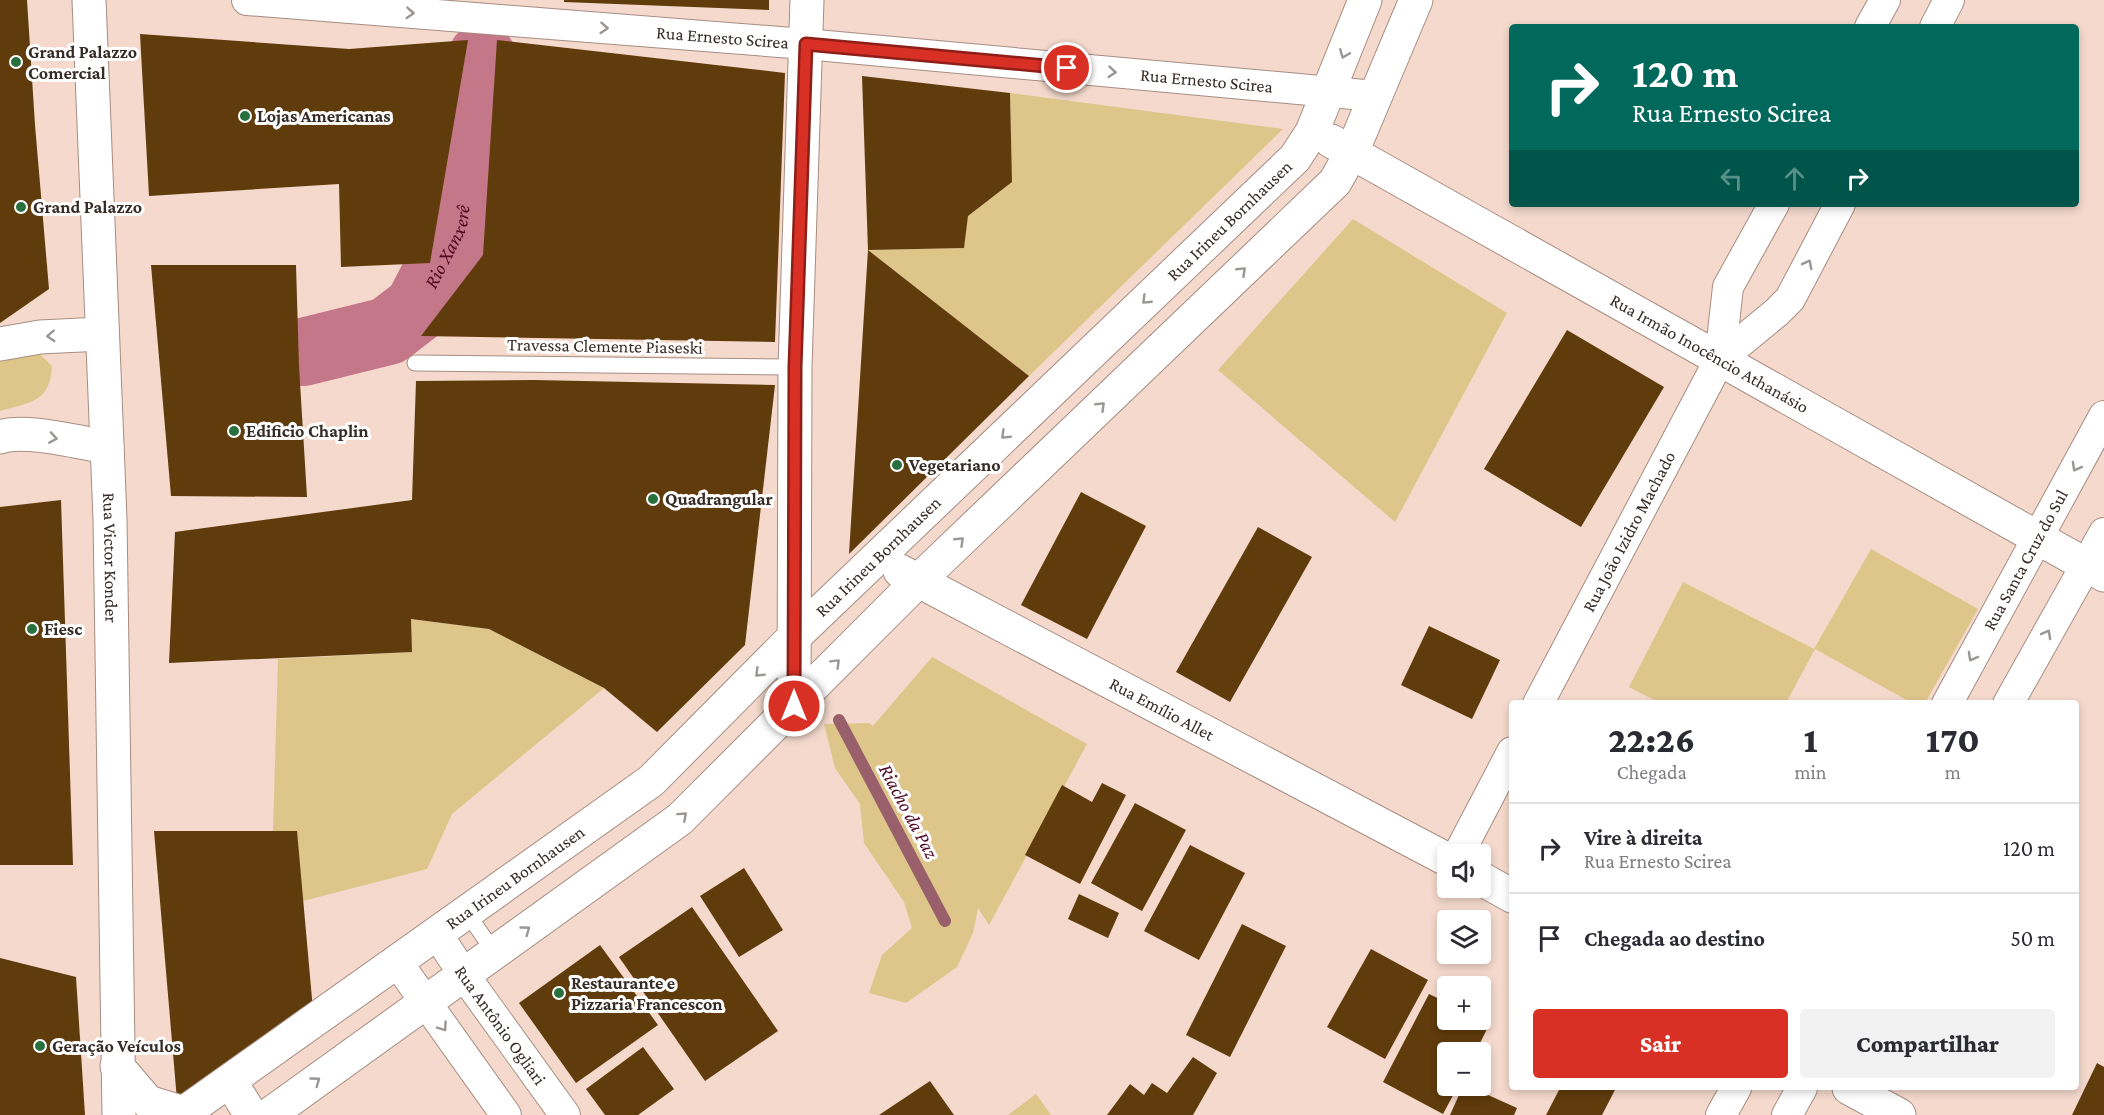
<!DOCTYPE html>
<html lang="pt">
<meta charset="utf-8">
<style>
:root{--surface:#fff;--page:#f2f2f3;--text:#2b2b33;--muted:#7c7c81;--line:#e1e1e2;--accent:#d93025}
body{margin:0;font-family:"Crimson Pro",serif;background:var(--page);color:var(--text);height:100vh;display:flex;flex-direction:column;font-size:22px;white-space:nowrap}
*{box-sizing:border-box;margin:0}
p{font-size:20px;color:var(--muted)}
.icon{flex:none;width:33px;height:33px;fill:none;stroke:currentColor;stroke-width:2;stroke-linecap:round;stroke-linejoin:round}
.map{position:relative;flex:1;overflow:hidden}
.details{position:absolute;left:1509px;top:700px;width:570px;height:390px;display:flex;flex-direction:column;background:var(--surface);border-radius:6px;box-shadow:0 3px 9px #0003}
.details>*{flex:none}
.banner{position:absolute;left:1509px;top:24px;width:570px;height:183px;border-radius:6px;box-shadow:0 3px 9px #0003;background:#00695c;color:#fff;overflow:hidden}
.tools{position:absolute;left:1437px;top:844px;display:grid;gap:12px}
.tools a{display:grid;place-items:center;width:54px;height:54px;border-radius:6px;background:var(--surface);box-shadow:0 3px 9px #0003;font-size:30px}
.pin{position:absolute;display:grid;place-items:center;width:51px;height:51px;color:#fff;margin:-26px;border:3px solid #fff;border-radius:50%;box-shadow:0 2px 6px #0007}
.me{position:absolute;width:66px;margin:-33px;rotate:0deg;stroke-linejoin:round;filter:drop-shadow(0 0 4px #0008)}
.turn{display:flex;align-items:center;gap:21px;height:126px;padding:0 24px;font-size:27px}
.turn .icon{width:78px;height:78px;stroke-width:2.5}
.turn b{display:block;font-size:42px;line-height:51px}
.lanes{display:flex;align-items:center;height:57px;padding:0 24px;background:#0003;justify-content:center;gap:30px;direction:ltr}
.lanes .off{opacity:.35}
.eta{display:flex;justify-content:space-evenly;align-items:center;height:102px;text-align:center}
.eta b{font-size:36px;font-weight:800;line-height:42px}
.action{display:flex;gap:12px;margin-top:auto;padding:12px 24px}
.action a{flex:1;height:69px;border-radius:6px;background:var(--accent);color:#fff;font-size:24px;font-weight:800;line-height:69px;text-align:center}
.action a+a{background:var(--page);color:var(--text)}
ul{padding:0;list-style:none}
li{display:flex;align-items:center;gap:18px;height:90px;padding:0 24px;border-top:2px solid var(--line)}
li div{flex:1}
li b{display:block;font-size:22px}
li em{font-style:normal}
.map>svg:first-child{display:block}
.green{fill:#dec68b}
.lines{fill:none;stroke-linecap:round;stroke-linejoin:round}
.stream{stroke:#99606c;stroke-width:12}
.river{stroke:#c47789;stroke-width:68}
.building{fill:#603b0c}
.service-casing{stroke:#a68d82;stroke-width:17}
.minor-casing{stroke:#a68d82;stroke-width:32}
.tertiary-casing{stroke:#a68d82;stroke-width:35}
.secondary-casing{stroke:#a68d82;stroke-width:35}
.service{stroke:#fff;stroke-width:15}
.minor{stroke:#fff;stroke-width:30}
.tertiary{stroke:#fff;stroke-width:33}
.secondary{stroke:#fff;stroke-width:33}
.oneway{stroke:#9a9693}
.route-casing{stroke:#8d1f18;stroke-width:15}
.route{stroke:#d93025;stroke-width:10}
.poi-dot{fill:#28713e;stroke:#fff;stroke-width:2}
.labels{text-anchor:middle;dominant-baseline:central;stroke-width:6;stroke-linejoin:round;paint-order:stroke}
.street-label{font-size:18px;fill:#362c27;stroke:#fff}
.poi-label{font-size:18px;font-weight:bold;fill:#362c27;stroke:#fff;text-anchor:start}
.water-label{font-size:20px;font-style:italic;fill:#4f0823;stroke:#fff}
</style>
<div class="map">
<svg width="2104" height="1115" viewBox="0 0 2104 1115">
<rect width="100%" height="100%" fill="#f4d9cc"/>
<g class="green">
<polygon points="1010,93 1283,129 1029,376 868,250 963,248 968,216 1012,182"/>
<polygon points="1353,219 1507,313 1395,522 1218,370"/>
<path d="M 40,354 L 52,366 C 50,403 30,402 0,411 L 0,360 L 9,356 Z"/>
<polygon points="1871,549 1978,609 1925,703 1912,703 1815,649 1786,703 1660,703 1629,687 1683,582 1814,649"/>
<polygon points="411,619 489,629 604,688 452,814 427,869 303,901 278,881 273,831 278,659 411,652"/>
<polygon points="932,657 1087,744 989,925 978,908 973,933 957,967 906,1003 869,993 882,955 912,928 904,902 864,843 860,804 835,768 824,724 869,723 873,726"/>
<polygon points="1036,1094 1051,1115 1008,1115"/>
</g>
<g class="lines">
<polyline class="stream" points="839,720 945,921"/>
<path class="river" id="s1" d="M 303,352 L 388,331 L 418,308 L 460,227 L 482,57"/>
</g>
<g class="building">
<polygon points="0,0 27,0 35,125 49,289 0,323"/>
<polygon points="564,0 769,0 769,10 564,2"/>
<polygon points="140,34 349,49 468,40 430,263 341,267 339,184 149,196"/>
<polygon points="497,40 785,73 775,342 421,336 483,255"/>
<polygon points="862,76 1010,93 1012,182 968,216 964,248 868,250"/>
<polygon points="868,250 1029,376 849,554"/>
<polygon points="151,265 296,265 299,366 307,497 171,496"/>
<polygon points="1567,330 1664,387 1581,527 1484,469"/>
<polygon points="534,380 775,385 745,645 657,732 604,688 489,629 411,619 412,652 169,663 175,532 412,500 416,381"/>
<polygon points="1081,492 1146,526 1087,639 1021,605"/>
<polygon points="61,500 73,865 0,865 0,507"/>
<polygon points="1258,527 1312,557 1230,702 1176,672"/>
<polygon points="1429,626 1500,660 1472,719 1401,685"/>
<polygon points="1102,783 1126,795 1080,884 1025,855 1062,785 1092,802"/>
<polygon points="1135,803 1186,830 1142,911 1091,883"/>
<polygon points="154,831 297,831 314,1021 177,1100"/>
<polygon points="1190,845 1245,873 1199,960 1144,931"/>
<polygon points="744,868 783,930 739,957 700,896"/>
<polygon points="1079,894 1119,913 1108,938 1068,919"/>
<polygon points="692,907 778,1031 705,1081 619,957"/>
<polygon points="1242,924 1286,946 1230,1057 1186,1035"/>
<polygon points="600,945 658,1025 576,1083 519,1003"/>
<polygon points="1371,949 1428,980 1385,1059 1327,1027"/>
<polygon points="0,958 76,977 85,1115 0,1115"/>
<polygon points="1429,994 1448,1003 1448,1020 1479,1020 1489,1025 1475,1053 1448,1053 1448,1086 1458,1086 1443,1114 1383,1082"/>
<polygon points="643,1047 674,1089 638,1115 605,1115 586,1089"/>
<polygon points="1193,1057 1217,1073 1193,1115 1107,1115 1130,1084 1144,1095 1152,1083 1167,1093"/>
<polygon points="2097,1063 2104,1067 2104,1115 2072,1115"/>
<polygon points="930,1081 954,1115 879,1115"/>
<polygon points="1463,1086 1468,1086 1517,1108 1514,1115 1450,1115"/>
<polygon points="1560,1088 1616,1088 1602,1115 1546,1115"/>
</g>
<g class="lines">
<g class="service-casing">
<g id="service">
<polyline points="415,363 795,367"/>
<polyline points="467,913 494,952"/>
</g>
</g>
<g class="minor-casing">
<g id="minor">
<path id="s2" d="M 247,0 L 805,44 L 1375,96"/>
<polyline points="1870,27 1885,0"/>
<polyline points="1935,27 1949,0"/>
<polyline points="1720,359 1777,312 1790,299 1840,204"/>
<path id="s3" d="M 1538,704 L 1720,359 L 1728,287 L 1774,204"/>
<path id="s4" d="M 1947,704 L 2104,416"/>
<polyline points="2008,704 2104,533"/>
<polyline points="1458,855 1512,752"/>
<path id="s5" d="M 437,934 L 464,975 L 565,1115"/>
<polyline points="397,962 506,1115"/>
<polyline points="1721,1115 1736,1088"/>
<polyline points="1787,1115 1802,1088"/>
</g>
</g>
<g class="tertiary-casing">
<g id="tertiary">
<path id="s6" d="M 1331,141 L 2104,575"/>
<polyline points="0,344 40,337 102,334"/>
<path d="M 0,437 C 24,428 81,443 107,447"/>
<path id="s7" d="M 900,571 L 1448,860"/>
<polyline points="794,706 795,367 807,0"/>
<polyline points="1480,878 1512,896"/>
<polyline points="230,1081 251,1115"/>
<polyline points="1849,1088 1899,1115"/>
<path id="s8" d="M 181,1115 L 651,781 L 794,637 L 1295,158 L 1312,132 L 1365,0"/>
<polyline points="269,1115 680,819 918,581 1335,182 1352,152 1416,0"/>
</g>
</g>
<g class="secondary-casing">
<g id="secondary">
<path id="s9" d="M 89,0 L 110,519 L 119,1115"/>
<polyline points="117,1066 148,1102 184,1113"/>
</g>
</g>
<use href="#service" class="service"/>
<use href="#minor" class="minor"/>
<use href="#tertiary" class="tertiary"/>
<use href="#secondary" class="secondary"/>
</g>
<defs><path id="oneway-chevron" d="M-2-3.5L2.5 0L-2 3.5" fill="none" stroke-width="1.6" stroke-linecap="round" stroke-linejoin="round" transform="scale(1.5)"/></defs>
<g class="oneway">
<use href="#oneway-chevron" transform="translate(410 13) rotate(4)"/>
<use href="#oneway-chevron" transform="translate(604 28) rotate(4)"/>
<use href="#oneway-chevron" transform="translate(1344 54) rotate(112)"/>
<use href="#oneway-chevron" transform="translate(1112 72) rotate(5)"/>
<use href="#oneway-chevron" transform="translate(1808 264) rotate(-62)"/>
<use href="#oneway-chevron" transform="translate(1242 271) rotate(-44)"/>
<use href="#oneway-chevron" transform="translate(1146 300) rotate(136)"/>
<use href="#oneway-chevron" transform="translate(51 336) rotate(177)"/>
<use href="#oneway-chevron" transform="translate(1101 406) rotate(-44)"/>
<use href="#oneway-chevron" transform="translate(1005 435) rotate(136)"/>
<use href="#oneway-chevron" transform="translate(53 438) rotate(9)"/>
<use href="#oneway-chevron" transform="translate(2076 467) rotate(119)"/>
<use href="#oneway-chevron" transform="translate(960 541) rotate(-44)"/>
<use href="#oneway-chevron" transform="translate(2047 634) rotate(-61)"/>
<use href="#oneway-chevron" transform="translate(1972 657) rotate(119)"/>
<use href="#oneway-chevron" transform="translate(836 663) rotate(-45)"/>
<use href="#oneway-chevron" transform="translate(759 673) rotate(135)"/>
<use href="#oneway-chevron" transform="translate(683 816) rotate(-42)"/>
<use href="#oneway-chevron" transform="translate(526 930) rotate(-36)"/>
<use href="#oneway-chevron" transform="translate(443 1027) rotate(55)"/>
<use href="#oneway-chevron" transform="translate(316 1081) rotate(-36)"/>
</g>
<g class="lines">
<g class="route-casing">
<polyline id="route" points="794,706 795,367 806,44 1067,68"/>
</g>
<use href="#route" class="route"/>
</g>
<g class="poi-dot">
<circle cx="16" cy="62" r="6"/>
<circle cx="245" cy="116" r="6"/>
<circle cx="21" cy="207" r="6"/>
<circle cx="234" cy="431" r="6"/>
<circle cx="897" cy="465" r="6"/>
<circle cx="653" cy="499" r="6"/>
<circle cx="32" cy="629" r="6"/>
<circle cx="559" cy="993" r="6"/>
<circle cx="40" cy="1046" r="6"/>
</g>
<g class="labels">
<g class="street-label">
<text stroke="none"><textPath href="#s2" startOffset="477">Rua Ernesto Scirea</textPath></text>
<text stroke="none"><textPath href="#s2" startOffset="963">Rua Ernesto Scirea</textPath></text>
<text stroke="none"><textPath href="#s8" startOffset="1382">Rua Irineu Bornhausen</textPath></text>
<text transform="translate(605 346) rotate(1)">Travessa Clemente Piaseski</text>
<text stroke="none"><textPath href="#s6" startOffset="434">Rua Irmão Inocêncio Athanásio</textPath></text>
<text stroke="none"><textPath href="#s3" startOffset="195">Rua João Izidro Machado</textPath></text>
<text stroke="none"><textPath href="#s9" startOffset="558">Rua Victor Konder</textPath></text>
<text stroke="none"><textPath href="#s8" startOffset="896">Rua Irineu Bornhausen</textPath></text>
<text stroke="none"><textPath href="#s4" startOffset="164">Rua Santa Cruz do Sul</textPath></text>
<text stroke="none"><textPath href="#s7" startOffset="296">Rua Emílio Allet</textPath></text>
<text stroke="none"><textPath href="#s8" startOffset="410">Rua Irineu Bornhausen</textPath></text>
<text stroke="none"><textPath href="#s5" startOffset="111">Rua Antônio Ogliari</textPath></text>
</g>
<g class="poi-label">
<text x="28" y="52">Grand Palazzo<tspan x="28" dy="21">Comercial</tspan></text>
<text x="257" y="116">Lojas Americanas</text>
<text x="33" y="207">Grand Palazzo</text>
<text x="246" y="431">Edificio Chaplin</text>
<text x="909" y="465">Vegetariano</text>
<text x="665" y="499">Quadrangular</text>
<text x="44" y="629">Fiesc</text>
<text x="571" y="983">Restaurante e<tspan x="571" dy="21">Pizzaria Francescon</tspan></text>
<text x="52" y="1046">Geração Veículos</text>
</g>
<g class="water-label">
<text stroke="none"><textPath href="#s1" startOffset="194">Rio Xanxerê</textPath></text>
<text transform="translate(909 811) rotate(62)">Riacho da Paz</text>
</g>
</g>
</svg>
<div class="tools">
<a><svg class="icon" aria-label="sound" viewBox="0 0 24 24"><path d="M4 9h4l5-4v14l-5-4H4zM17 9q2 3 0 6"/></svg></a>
<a><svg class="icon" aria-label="layers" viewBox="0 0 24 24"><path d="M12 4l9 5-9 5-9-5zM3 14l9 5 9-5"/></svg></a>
<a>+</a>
<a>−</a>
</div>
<div class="pin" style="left:1067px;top:68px;background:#d93025"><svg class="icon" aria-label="arrive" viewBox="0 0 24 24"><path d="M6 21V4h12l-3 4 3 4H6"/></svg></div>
<svg class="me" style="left:794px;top:706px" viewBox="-20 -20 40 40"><circle r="17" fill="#d93025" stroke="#fff" stroke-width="3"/><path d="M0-11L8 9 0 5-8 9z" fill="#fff"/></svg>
<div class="banner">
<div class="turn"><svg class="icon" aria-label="right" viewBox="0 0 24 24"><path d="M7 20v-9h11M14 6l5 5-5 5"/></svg><div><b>120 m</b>Rua Ernesto Scirea</div></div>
<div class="lanes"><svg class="icon off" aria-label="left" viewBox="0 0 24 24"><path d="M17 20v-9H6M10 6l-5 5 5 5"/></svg><svg class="icon off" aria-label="ahead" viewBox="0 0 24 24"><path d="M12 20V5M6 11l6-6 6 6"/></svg><svg class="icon" aria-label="right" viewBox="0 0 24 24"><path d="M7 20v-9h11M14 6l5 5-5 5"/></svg></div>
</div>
<section class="details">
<div class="eta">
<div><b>22:26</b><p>Chegada</p></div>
<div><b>1</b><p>min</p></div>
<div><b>170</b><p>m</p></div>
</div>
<ul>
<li><svg class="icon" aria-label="right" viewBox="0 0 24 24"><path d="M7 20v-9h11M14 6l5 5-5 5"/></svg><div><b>Vire à direita</b><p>Rua Ernesto Scirea</p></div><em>120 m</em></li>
<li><svg class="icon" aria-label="arrive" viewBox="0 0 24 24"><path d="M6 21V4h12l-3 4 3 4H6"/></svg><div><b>Chegada ao destino</b></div><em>50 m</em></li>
</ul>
<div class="action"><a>Sair</a><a>Compartilhar</a></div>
</section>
</div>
